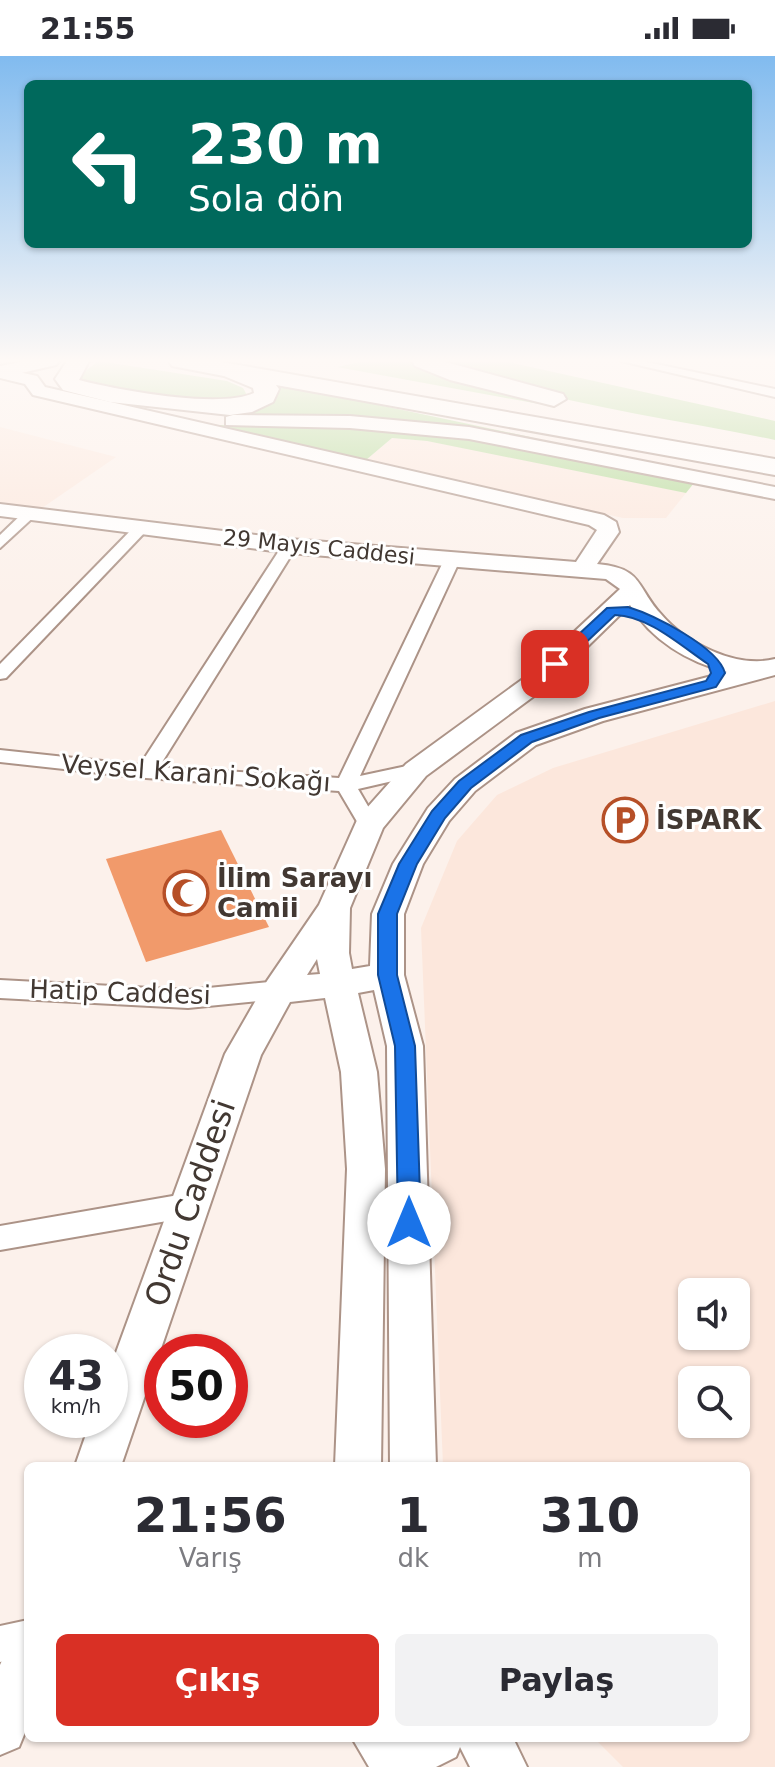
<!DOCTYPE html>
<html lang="tr">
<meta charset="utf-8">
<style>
:root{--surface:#fff;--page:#f2f2f3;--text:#2b2b33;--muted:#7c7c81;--accent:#d93025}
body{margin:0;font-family:"DejaVu Sans",sans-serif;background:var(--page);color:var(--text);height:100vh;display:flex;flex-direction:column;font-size:30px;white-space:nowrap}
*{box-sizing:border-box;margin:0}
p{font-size:26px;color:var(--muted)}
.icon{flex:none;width:44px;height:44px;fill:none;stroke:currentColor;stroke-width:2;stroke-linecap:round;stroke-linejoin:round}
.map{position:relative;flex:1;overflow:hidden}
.side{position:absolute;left:24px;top:1406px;width:726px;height:280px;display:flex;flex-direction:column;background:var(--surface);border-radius:12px;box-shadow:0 2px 6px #0004}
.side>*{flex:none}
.banner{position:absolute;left:24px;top:24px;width:728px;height:168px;border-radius:12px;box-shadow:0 2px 6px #0004;background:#00695c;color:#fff;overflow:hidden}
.buttons{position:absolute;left:678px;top:1222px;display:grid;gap:16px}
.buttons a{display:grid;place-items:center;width:72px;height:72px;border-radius:12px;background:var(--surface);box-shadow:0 2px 6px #0004;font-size:40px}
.speed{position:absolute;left:24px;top:1278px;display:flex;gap:16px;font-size:40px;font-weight:700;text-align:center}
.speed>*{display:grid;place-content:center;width:104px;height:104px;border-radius:50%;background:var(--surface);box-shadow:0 2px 6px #0004;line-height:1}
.speed small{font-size:20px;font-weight:400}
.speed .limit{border:12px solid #d22;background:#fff;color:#111}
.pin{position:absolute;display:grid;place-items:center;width:68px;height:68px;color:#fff;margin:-34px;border-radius:16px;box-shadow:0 4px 12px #0006}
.me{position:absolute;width:88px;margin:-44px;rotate:0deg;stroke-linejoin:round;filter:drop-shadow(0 0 6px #0008)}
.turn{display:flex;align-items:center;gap:28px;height:168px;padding:0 32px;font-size:36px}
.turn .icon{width:104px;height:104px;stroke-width:2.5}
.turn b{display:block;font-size:56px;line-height:68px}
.eta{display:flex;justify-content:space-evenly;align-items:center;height:136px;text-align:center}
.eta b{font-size:48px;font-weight:600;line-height:56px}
.primary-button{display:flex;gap:16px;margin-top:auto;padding:16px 32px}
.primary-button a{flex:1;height:92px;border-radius:12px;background:var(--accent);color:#fff;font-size:32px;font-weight:600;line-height:92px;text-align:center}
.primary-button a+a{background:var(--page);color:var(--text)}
.status{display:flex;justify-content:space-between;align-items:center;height:56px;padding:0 40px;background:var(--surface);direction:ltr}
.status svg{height:22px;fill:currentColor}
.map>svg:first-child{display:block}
.built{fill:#fce7dc;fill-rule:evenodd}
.green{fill:#b1d994}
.building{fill:#f19a6b}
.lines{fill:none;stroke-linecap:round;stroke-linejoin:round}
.street-casing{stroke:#ac9387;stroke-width:4}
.secondary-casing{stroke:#ac9387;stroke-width:4}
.primary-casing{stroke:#ac9387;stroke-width:4}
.highway-casing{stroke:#ac9387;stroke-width:4}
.street{fill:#fff;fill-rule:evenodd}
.secondary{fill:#fff;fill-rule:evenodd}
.primary{fill:#fff;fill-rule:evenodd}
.highway{fill:#fff;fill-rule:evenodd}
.route{fill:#1a73e8;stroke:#114b97;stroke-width:2}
.labels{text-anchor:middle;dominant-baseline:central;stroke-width:6;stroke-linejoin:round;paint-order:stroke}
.far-street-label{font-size:22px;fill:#423832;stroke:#fff}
.street-label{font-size:26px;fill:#423832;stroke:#fff}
.poi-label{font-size:26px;font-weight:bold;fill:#423832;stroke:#fff;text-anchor:start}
.near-street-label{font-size:32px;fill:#423832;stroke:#fff}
</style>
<div class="status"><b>21:55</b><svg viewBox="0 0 49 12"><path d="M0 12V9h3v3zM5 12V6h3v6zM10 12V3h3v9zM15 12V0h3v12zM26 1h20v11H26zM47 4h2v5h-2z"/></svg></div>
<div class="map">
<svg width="775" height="1711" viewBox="0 0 775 1711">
<rect width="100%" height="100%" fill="#fcf1eb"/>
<g class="built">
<polygon points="0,371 116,401 42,452 0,447"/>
<polygon points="392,382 427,385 518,401 686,437 666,462 623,462 366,404"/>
<path d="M 775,645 L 775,1711 L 623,1711 L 594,1682 L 746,1682 L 746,1410 L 443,1410 L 421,872 L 457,785 L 497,739 L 553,712 ZM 692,1236 L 736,1236 L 736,1280 L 692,1280 ZM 692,1324 L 736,1324 L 736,1368 L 692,1368 Z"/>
</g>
<g class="green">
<polygon points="99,305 227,325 243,332 248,341 226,349 91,330 79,324 85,315"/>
<polygon points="364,305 413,305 455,325 539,348 337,311"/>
<path d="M 438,305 L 504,305 L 775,365 L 775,384 C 664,361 544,347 438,305 Z"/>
<polygon points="275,327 535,382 392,363 228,357"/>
<polygon points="214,369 343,370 431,377 694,427 686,437 427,385 392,382 366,404"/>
</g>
<polygon class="building" points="221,774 269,871 146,906 106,803"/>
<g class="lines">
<g class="street-casing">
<g id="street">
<polygon points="621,305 642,305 775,333 775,341"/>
<polygon points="26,454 38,457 0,492 0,479"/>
<polygon points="135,470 148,473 6,622 0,623 0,608"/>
<polygon points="284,487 297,490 159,711 339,722 444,504 458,501 460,504 360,720 416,708 426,714 423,718 358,733 379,769 376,774 362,774 339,735 146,722 0,706 0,694 140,709"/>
<polygon points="0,924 188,934 279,925 287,928 291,934 287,940 279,943 188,952 0,942"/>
<polygon points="190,1137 200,1141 204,1149 200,1157 190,1161 0,1194 0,1170"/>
<polygon points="28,1564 28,1600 0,1606 0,1570"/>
</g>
</g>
<g class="secondary-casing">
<g id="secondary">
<path d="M 0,312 L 37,320 L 45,331 L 604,459 L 616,466 L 619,476 L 597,508 C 643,512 636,530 660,557 C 685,587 736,613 775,603 L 775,619 L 603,665 L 536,689 L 475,735 L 449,765 L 423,808 L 404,858 L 404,919 L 423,990 L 436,1410 L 390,1410 L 387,990 L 374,934 L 358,937 L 377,1016 L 385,1113 L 381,1410 L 335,1410 L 347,1113 L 341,1016 L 325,942 L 290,946 L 261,999 L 121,1410 L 75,1410 L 91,1364 L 110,1364 L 110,1313 L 225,998 L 267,925 L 319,849 L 358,762 L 406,708 L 527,620 L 620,533 L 606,523 L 289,497 L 0,460 L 0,448 L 289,483 L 576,506 L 597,474 L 589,469 L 33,339 L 25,328 L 0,322 ZM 630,549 C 651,584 688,606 727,616 L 585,653 L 516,677 L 455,723 L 428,752 L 393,808 L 372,858 L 370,910 L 352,913 L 349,897 L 350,852 L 383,772 L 426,720 L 545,632 ZM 317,903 L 320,918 L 307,919 Z"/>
<polygon points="233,359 350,360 469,371 775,431 775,443 469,383 350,372 226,369 226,361"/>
<polygon points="28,1578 28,1669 19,1691 0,1699 0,1609 10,1586"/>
<polygon points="352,1682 513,1682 527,1711 470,1711 460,1691 456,1701 436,1711 369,1711"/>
</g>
</g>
<g class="primary-casing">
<polygon id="primary" points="25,305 59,305 56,309 0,322 0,310"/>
</g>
<g class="highway-casing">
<g id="highway">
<path d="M 67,305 L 89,305 L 79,324 C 118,334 219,353 254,337 L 253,332 L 224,320 L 172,310 L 169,305 L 216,305 L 775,403 L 775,419 L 276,329 L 279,333 L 273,346 L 252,356 L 230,359 L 110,346 L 63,334 L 55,323 Z"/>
<polygon points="412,305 442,305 563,338 566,343 554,350 450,324 415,310"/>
</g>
</g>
<use href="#street" class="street"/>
<use href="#secondary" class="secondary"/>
<use href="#primary" class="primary"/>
<use href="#highway" class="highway"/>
</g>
<linearGradient id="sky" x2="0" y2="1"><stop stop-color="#81bbef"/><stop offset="0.56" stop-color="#fef9f6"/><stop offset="1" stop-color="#fef9f6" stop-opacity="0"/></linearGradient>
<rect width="775" height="544" fill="url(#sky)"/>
<path class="route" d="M 628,551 C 654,559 718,591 725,617 L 716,631 L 599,662 L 532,686 L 471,732 L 445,762 L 417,808 L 397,858 L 397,919 L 415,990 L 421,1167 L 417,1174 L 409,1177 L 401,1174 L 398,1167 L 395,990 L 378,919 L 378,858 L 399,808 L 432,755 L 459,725 L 521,679 L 589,656 L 706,625 L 711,617 L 708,608 C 681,590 649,560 615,559 L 560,611 L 550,611 L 550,605 L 607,552 Z"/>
<defs>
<g id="parking-ring" transform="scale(2.3)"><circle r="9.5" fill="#fff" stroke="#b64f27" stroke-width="1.5"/><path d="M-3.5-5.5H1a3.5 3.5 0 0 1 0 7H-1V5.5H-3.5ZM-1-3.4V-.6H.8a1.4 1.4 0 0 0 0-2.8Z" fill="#b64f27"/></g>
<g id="mosque-ring" transform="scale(2.3)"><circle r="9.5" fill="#fff" stroke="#b64f27" stroke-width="1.5"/><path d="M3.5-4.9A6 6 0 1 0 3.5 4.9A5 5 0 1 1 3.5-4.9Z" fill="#b64f27"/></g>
</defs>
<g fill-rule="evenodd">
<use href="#parking-ring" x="625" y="764"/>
<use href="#mosque-ring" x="186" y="837"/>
</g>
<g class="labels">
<g class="far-street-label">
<text transform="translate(319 491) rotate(6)">29 Mayıs Caddesi</text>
</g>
<g class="street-label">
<text transform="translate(196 717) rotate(4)">Veysel Karani Sokağı</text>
<text transform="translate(120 936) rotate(2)">Hatip Caddesi</text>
</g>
<g class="poi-label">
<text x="656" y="764">İSPARK</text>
<text x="217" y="822">İlim Sarayı<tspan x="217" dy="30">Camii</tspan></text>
</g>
<g class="near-street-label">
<text transform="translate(190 1147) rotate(-71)">Ordu Caddesi</text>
</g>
</g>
</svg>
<div class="buttons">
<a><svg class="icon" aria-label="sound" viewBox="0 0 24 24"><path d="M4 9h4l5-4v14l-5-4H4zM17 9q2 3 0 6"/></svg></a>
<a><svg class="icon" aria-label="search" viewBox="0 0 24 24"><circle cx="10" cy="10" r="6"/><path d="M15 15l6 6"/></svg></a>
</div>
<div class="speed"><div>43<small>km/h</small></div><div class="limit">50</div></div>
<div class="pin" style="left:555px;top:608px;background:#d93025"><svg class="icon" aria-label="arrive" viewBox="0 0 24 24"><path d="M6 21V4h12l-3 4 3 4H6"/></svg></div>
<svg class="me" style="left:409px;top:1167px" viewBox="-20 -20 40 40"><circle r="19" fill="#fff"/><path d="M0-13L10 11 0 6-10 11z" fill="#1a73e8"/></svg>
<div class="banner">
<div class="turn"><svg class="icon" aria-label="left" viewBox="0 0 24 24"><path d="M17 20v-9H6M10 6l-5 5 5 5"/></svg><div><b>230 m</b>Sola dön</div></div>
</div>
<section class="side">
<div class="eta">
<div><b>21:56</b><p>Varış</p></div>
<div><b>1</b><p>dk</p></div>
<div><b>310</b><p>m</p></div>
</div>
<div class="primary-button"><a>Çıkış</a><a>Paylaş</a></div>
</section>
</div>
